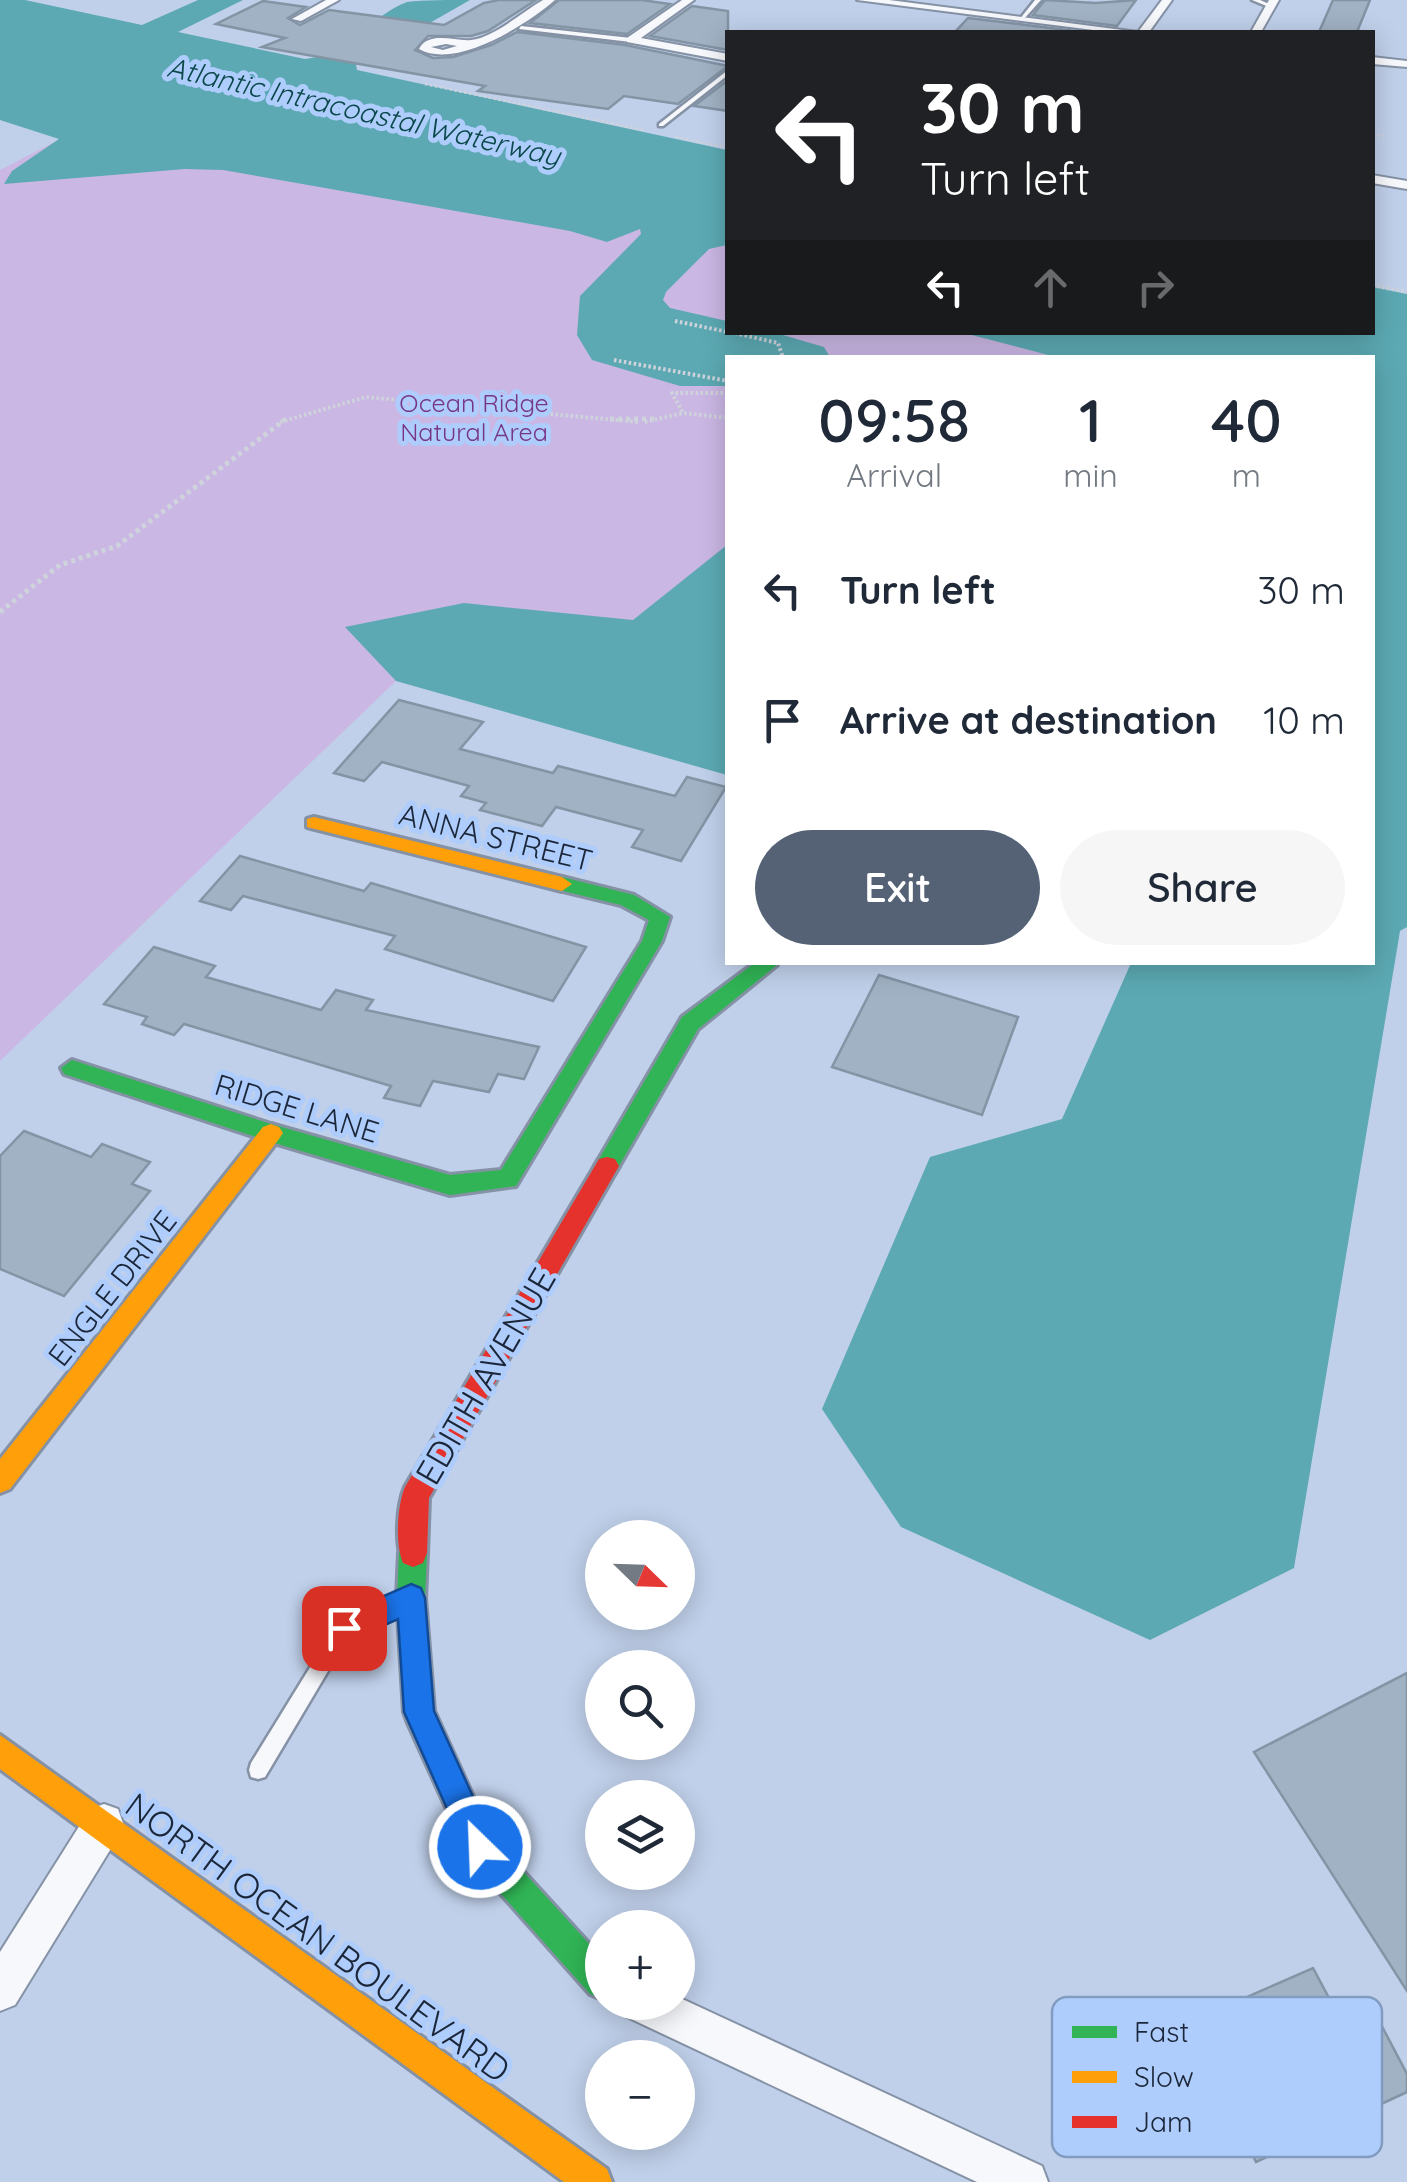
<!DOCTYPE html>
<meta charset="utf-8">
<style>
:root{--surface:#fff;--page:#f6f6f7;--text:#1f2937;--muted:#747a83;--accent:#556276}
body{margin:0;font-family:Quicksand,sans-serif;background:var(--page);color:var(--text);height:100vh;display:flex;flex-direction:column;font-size:38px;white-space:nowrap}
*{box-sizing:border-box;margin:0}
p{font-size:32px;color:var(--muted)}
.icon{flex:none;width:55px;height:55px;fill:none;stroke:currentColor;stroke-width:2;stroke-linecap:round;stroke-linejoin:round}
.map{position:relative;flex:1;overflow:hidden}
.side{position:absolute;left:725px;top:355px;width:650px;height:610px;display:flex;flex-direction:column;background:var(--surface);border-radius:0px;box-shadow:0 5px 25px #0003}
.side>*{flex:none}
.guide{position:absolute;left:725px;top:30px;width:650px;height:305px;border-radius:0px;box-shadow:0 5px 25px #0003;background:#202124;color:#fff;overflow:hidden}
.needle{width:65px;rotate:113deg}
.controls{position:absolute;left:585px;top:1520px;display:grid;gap:20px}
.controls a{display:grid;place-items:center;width:110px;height:110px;border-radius:50%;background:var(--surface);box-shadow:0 5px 25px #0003;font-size:50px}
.pin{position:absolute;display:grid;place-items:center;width:85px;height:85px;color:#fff;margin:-42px;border-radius:20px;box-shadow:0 5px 15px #0006}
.me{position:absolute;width:110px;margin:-55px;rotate:336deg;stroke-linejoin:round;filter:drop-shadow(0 0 8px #0008)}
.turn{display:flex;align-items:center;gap:35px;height:210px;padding:0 30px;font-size:45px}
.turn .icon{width:130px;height:130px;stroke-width:2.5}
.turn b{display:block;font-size:70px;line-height:85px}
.lanes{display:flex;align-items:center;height:95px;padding:0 30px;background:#0003;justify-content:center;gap:50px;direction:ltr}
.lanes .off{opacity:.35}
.eta{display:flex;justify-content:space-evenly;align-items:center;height:170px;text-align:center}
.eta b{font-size:60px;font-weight:600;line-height:70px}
.primary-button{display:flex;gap:20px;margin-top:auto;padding:20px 30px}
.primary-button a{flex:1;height:115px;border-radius:60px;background:var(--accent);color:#fff;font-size:40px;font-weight:600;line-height:115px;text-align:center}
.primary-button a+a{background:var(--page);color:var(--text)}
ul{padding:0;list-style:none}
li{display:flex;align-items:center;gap:30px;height:130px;padding:0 30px}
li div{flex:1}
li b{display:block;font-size:38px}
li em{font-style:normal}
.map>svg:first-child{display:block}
.green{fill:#cab7e4}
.water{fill:#5ca9b3}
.building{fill:#a1b2c4;stroke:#8394a5;stroke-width:2.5}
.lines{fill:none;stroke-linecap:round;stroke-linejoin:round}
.lane-casing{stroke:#8591a5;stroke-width:5}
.street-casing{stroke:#8591a5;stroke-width:4}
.fast-casing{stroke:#8591a5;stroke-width:6}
.slow-casing{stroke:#8591a5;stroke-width:6}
.jam-casing{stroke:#8591a5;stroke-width:6}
.path-far2{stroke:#ced3dc;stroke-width:2.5;stroke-dasharray:2.5 2.5;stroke-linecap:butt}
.path-far1{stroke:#ced3dc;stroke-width:4;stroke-dasharray:2.5 2.5;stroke-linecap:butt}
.path{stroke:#ced3dc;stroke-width:5;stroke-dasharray:4 4;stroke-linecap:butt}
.lane{fill:#f6f8fc;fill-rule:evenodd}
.street{fill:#f6f8fc;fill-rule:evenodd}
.fast{fill:#30b455;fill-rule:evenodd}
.slow{fill:#ff9f0a;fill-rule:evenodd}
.jam{fill:#e5322d;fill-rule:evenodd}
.route{fill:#1a73e8;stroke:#114b97;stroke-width:2.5}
.labels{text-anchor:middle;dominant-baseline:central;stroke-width:10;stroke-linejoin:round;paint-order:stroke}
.far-park-label{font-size:25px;fill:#773588;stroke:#aecdfc}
.far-water-label{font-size:28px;font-style:italic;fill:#0c494b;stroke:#aecdfc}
.street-label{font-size:30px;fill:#1b2638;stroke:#aecdfc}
.near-street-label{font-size:35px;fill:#1b2638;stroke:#aecdfc}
.key{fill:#aecdfc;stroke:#829bc1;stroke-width:2.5}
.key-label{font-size:28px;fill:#1b2638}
</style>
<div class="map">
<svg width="1407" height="2182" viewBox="0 0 1407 2182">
<rect width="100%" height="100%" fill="#c0d0ea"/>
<polygon class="green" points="140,98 727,222 728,332 1042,333 1103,357 728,358 727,730 355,636 396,681 0,1061 0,170"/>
<g class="water">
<path d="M 0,0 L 25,0 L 142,25 L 198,0 L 243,0 L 178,32 L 305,59 C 351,55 371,15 407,2 C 424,0 451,0 470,0 L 356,65 L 357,70 L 727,150 L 727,245 L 709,249 L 666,292 L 663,300 L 670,308 L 727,321 L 728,332 L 776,333 L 824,347 L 830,357 L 728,358 L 727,386 L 680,386 L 592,360 L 577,335 L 580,296 L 641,234 L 640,229 L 607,242 L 570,231 L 223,170 L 185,169 L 4,184 L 12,171 L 59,139 L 0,120 Z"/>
<polygon points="1373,287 1407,294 1407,927 1400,931 1294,1568 1150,1640 901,1527 822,1409 930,1157 1062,1119 1131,963 1372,962 1372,358 1052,356 964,333 1372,332"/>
<polygon points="727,545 727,775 396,681 345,627 464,603 633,620"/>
</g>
<g class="building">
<polygon points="499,0 536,0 488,31 471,36 428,36 415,50 433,58 453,57 491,45 517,32 625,45 728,66 678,104 624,96 608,109 478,91 485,86 262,47 285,38 216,24 263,1 306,7 288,18 300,25 329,10 444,25 484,3"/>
<polygon points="559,0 641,0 670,4 627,34 530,23"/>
<polygon points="1045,0 1096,3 1136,0 1117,26 1033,15"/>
<polygon points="1333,0 1370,0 1357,32 1319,32"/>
<polygon points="692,6 728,11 728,50 650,36"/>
<polygon points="968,18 1083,32 955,32"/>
<polygon points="728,80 728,111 694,106"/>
<polygon points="399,700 483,722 460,749 553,773 558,766 675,796 687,777 726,787 681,861 632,847 643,830 556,807 542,826 480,810 486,803 461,796 469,786 382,762 364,781 334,773"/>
<polygon points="240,856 364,891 371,883 586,947 553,1001 385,949 395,936 243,896 231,910 200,901"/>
<polygon points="154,947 215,966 206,977 321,1010 336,990 373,1000 366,1010 539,1047 524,1079 498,1074 489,1092 433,1081 420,1106 384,1098 391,1086 184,1024 174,1035 142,1024 147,1017 104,1004"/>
<polygon points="879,975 1018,1017 982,1115 832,1067"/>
<polygon points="24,1131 91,1157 102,1144 150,1162 132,1184 150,1191 64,1296 0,1269 0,1156"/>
<polygon points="1407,1673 1407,1991 1254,1752"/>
<polygon points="1313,1968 1344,2026 1375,2013 1407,2074 1407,2092 1256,2162 1190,2022"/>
</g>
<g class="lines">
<g class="lane-casing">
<g id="lane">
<polygon points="1035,0 1041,0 1023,20 1019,20"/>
<polygon points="1252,0 1260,0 1274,6 1269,7"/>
<polygon points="521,26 631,38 634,40 631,42 519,29"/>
<polygon points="728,70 728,75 663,126 659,126 659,124"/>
<polygon points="401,1593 407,1596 410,1602 407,1608 350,1634 265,1777 258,1779 251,1777 249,1770 251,1763 338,1622"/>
</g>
</g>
<g class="street-casing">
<g id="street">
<polygon points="326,0 339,0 301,21 292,19"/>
<path d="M 543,0 L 555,0 C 526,25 456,70 419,49 C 429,30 456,42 471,40 C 495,37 522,12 543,0 ZM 446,44 L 457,46 L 443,50 L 431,47 Z"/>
<polygon points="682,0 694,0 641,38 728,54 728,61 627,42 627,38"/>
<polygon points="857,0 889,0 1138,32 1162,0 1172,0 1149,32 1109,32"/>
<polygon points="1269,0 1279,0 1261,32 1251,32"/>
<polygon points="1372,57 1407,61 1407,67 1372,64"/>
<polygon points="1372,175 1407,181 1407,189 1372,183"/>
<polygon points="104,1804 118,1809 123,1823 118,1837 15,2005 0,2011 0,1952 90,1809"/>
<polygon points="678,1997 1042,2166 1048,2182 977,2182 627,2017 621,2002 678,2002"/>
</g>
</g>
<g class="fast-casing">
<g id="fast">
<polygon points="562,877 634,895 670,917 662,941 516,1186 450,1195 271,1142 64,1074 61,1068 72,1060 271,1124 450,1175 501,1170 642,941 649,920 621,905 555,889 552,884"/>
<polygon points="756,962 777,965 698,1029 615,1173 599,1173 595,1166 599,1159 682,1017"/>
<polygon points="413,1539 423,1543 427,1553 425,1598 434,1711 491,1836 602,1958 602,1999 590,1994 469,1858 408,1723 404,1712 397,1598 399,1553 403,1543"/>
</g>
</g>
<g class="slow-casing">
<g id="slow">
<polygon points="314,817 562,877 572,884 562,891 307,827 307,819"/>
<polygon points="271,1124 279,1127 283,1133 279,1139 10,1489 0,1493 0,1459 263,1127"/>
<polygon points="0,1735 607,2169 612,2182 564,2182 0,1769"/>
</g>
</g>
<g class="jam-casing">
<path id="jam" d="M 607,1157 L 615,1159 L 619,1166 L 615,1173 L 429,1498 L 427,1553 L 423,1563 L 413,1567 L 403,1563 C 395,1544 397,1506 405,1487 L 599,1159 Z"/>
</g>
<g class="path-far2">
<polyline points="425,84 644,130"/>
<polyline points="1372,135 1386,136"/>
<polyline points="676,137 728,148"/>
</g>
<g class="path-far1">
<polyline points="1372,285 1407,292"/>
<polyline points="675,321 728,332"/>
<polyline points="730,332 778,343 783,358"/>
<polyline points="614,360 728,381"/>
<polyline points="728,393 672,393 683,413 728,418"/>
<polyline points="280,422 366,397 638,422"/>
<polyline points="645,422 683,413"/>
</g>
<g class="path">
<polyline points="610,419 656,419"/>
<polyline points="0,612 60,565 117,546 286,419"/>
</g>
<use href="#lane" class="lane"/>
<use href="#street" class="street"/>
<use href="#fast" class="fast"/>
<use href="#slow" class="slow"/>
<use href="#jam" class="jam"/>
</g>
<polygon class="route" points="411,1584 421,1588 425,1598 434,1711 496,1847 492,1858 480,1863 469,1858 404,1712 398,1619 344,1643 334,1638 330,1628 334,1618"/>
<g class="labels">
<g class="far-park-label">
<text x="474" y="402">Ocean Ridge<tspan x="474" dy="29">Natural Area</tspan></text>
</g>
<g class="far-water-label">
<text transform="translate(364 111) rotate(13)">Atlantic Intracoastal Waterway</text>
</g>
<g class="street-label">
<text transform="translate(496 837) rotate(14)">ANNA STREET</text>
<text transform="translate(297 1108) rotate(17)">RIDGE LANE</text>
<text transform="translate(112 1288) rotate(-52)">ENGLE DRIVE</text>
</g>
<g class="near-street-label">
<text transform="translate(485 1376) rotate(-60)">EDITH AVENUE</text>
<text transform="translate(318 1937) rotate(36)">NORTH OCEAN BOULEVARD</text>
</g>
</g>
<rect x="1052" y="1997" width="330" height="160" rx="15" class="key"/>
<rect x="1072" y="2026" width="45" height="12" fill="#30b455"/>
<rect x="1072" y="2071" width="45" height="12" fill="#ff9f0a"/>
<rect x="1072" y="2116" width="45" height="12" fill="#e5322d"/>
<g class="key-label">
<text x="1134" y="2042">Fast</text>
<text x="1134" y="2087">Slow</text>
<text x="1134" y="2132">Jam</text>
</g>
</svg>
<div class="controls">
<a><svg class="needle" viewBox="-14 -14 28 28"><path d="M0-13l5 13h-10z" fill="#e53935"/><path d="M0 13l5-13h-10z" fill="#747a83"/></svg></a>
<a><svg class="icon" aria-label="search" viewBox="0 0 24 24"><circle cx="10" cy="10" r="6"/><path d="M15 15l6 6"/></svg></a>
<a><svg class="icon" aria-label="layers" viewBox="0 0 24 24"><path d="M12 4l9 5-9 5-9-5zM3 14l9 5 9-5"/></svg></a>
<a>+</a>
<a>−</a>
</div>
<div class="pin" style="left:344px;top:1628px;background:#d93025"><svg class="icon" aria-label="arrive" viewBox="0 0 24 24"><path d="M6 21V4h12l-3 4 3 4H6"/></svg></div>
<svg class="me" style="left:480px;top:1847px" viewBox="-20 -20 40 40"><circle r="17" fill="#1a73e8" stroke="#fff" stroke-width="3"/><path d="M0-11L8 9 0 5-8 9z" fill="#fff"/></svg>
<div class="guide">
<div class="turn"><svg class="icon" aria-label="left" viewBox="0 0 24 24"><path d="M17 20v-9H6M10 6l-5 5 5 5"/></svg><div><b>30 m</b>Turn left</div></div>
<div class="lanes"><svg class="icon" aria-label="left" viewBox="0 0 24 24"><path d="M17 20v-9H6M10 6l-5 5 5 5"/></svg><svg class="icon off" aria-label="ahead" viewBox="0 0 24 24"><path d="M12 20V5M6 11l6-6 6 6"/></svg><svg class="icon off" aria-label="right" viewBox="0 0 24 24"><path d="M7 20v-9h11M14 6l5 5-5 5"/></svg></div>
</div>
<section class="side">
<div class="eta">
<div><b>09:58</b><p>Arrival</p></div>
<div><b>1</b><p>min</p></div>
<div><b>40</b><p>m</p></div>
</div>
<ul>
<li><svg class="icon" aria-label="left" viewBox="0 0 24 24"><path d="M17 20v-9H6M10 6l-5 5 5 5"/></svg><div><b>Turn left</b></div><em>30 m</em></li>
<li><svg class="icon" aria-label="arrive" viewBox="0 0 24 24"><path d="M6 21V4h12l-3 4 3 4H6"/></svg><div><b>Arrive at destination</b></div><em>10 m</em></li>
</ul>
<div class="primary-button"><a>Exit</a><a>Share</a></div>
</section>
</div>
